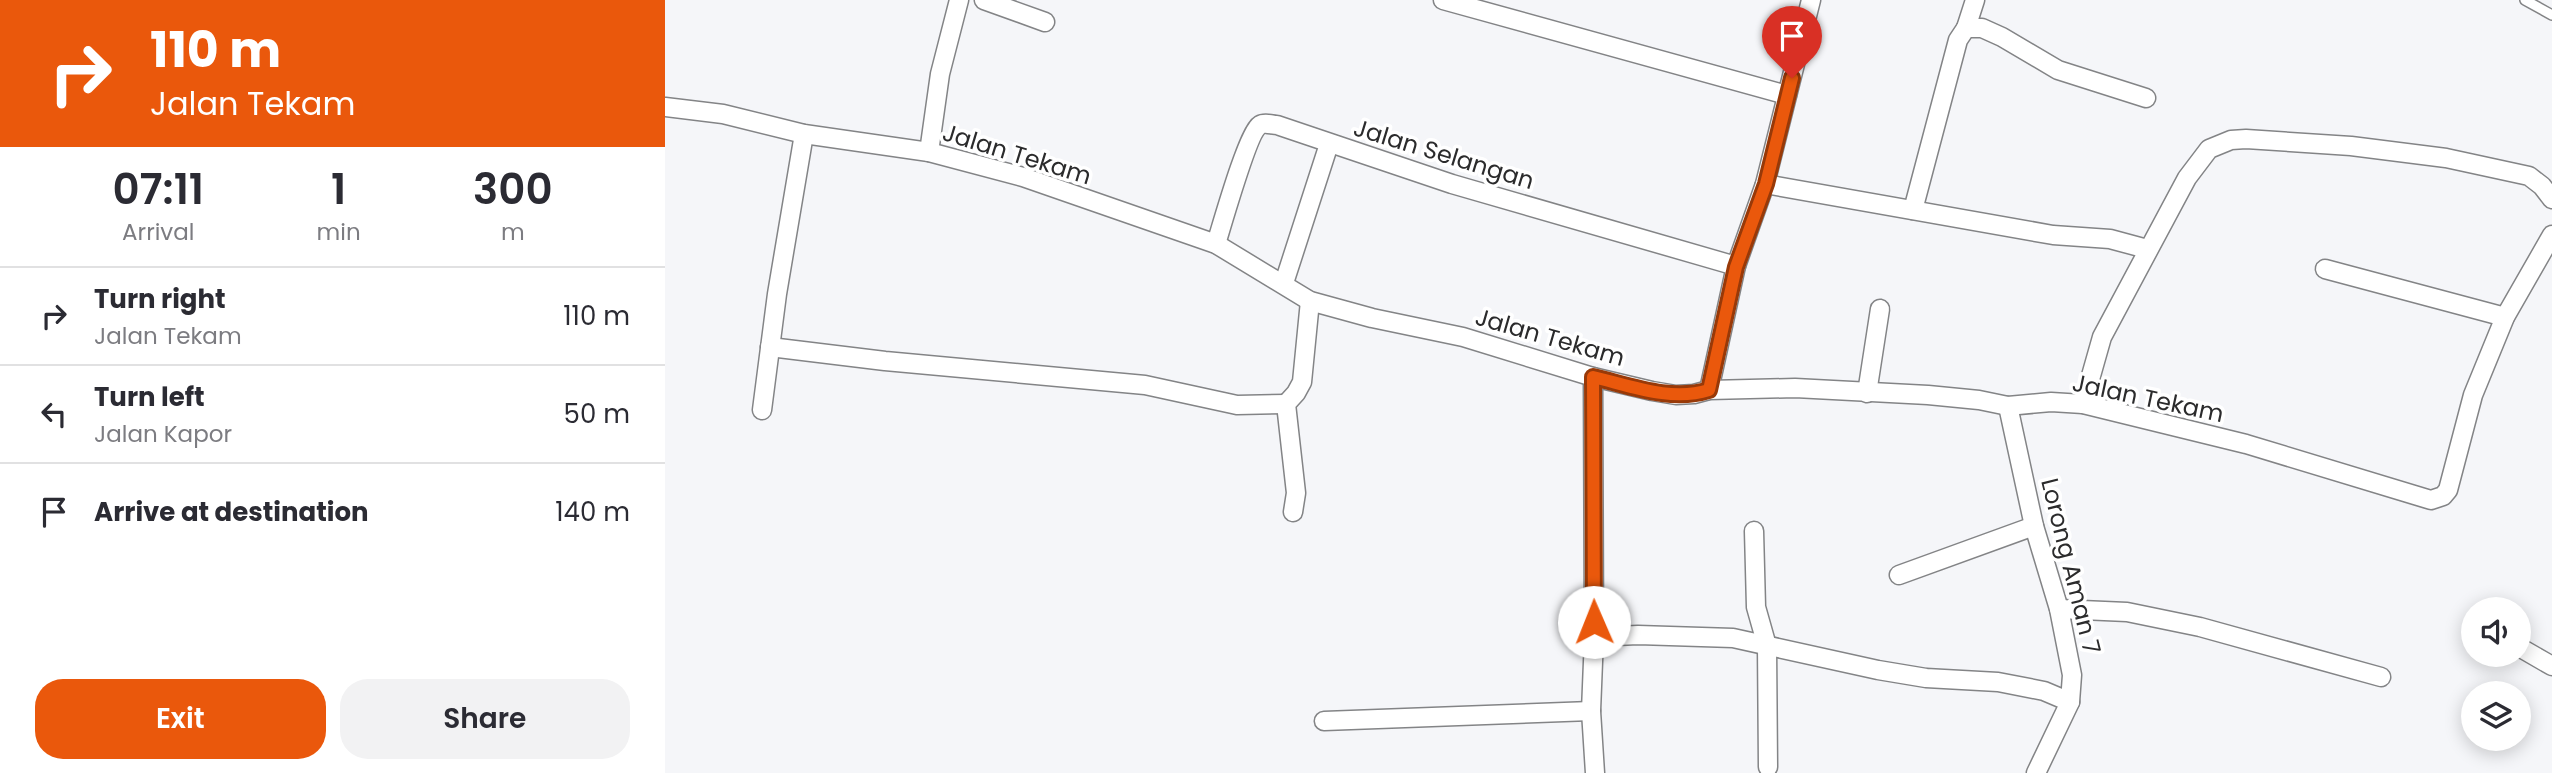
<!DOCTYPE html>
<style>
:root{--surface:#fff;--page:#f2f2f3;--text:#2b2b33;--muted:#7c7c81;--line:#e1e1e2;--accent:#ea580c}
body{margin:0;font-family:Poppins,sans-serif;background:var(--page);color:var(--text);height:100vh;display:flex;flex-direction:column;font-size:26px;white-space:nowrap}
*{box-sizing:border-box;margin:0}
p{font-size:23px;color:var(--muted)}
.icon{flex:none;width:38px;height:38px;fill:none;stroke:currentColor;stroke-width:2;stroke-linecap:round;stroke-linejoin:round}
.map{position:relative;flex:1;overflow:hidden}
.panel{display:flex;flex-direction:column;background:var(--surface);width:665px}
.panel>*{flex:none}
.guide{background:#ea580c;color:#fff;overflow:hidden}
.tools{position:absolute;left:1796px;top:597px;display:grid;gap:14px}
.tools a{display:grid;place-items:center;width:70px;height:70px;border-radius:50%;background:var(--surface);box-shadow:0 4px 18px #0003;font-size:35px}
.pin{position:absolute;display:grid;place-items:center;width:60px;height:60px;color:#fff;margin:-72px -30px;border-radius:50% 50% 50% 0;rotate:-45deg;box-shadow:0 0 7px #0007}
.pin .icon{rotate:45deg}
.me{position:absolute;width:77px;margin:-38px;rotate:359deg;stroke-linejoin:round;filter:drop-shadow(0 0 5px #0008)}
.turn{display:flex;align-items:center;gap:24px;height:147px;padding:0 35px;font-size:32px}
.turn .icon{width:91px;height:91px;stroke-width:2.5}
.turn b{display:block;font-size:49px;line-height:60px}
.eta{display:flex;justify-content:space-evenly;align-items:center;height:119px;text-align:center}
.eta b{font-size:42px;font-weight:600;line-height:49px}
.action{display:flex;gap:14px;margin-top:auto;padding:14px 35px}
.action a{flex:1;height:80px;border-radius:28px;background:var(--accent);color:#fff;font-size:28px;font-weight:600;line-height:80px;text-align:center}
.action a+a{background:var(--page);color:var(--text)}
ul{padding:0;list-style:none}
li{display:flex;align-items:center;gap:21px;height:98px;padding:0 35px;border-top:2px solid var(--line)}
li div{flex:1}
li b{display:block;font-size:26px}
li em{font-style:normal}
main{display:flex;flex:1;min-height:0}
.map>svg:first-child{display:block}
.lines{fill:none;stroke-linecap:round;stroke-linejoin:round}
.service-casing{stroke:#838486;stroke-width:12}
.minor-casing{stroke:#838486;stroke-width:21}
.service{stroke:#fff;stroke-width:9}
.minor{stroke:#fff;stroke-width:18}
.route-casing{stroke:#983908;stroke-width:18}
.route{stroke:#ea580c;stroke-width:12}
.labels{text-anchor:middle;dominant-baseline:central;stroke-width:7;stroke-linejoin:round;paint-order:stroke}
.street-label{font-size:24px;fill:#2b2b2c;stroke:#fff}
</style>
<main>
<section class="panel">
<div class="guide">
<div class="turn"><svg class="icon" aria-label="right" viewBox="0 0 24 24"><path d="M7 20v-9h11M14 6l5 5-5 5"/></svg><div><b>110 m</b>Jalan Tekam</div></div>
</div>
<div class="eta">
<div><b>07:11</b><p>Arrival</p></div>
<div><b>1</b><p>min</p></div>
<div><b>300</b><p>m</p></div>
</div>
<ul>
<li><svg class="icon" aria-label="right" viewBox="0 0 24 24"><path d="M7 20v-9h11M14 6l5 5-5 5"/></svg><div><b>Turn right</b><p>Jalan Tekam</p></div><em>110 m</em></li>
<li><svg class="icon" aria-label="left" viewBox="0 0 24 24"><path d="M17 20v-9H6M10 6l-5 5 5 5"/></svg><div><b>Turn left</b><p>Jalan Kapor</p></div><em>50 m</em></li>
<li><svg class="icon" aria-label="arrive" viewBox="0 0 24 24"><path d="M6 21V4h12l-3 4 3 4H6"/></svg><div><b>Arrive at destination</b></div><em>140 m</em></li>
</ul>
<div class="action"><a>Exit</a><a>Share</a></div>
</section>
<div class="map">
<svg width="1887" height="773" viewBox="0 0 1887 773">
<rect width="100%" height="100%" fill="#f5f6f9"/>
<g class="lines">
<g class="service-casing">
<polyline id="service" points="1860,0 1887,15"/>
</g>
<g class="minor-casing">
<g id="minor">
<polyline points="319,0 380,22"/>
<polyline points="778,0 1122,95"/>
<polyline points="1301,28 1310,0"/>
<polyline points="0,107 58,114 139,134 264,152 358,177 551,244 645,301 707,318 798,337 928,377 987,391 1011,395 1029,394 1044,390 1130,388 1263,395 1314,400 1343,406 1386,402 1418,404 1581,444 1766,500 1778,496 1783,490 1808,395 1840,317 1887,235"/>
<polyline points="264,152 275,74 294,0"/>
<polyline points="1100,184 1388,235 1445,239 1482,249"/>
<polyline points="1248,210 1293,40 1301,28 1317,28 1337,37 1393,70 1481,98"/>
<path d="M 551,244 C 557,225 583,132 595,125 C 600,122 607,125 612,125 L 787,184 L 1071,266"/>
<polyline points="1660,269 1840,317"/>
<polyline points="619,283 664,144"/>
<polyline points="105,347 220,361 480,385 572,405 621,404"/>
<polyline points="928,377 929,637 926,711 930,773"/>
<polyline points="1044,390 1071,266 1100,184 1146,0"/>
<polyline points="1202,393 1215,309"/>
<polyline points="1418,404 1437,337 1522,178 1544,149 1566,140 1581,139 1686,146 1781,158 1864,176 1877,186 1887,199"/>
<polyline points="1343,406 1369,526 1394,609 1407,675 1405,702 1371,773"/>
<polyline points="97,410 112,294 139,134"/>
<polyline points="628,512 631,493 621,404 631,393 637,382 645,301"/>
<polyline points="1089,531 1091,607 1102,646 1103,767"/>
<polyline points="1234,575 1369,526"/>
<polyline points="1394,609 1462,612 1535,627 1716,677"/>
<polyline points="929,637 973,635 1068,638 1213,670 1261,678 1333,682 1379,691 1405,702"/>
<polyline points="1854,647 1887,666"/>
<polyline points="659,721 926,711"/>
</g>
</g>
<use href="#service" class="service"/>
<use href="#minor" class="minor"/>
</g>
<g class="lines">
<g class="route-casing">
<path id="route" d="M 929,622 L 928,377 C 966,386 1006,402 1044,390 L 1071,267 L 1101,184 L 1127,78"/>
</g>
<use href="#route" class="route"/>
</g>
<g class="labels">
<g class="street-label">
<text transform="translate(352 154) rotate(17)">Jalan Tekam</text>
<text transform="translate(779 154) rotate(17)">Jalan Selangan</text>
<text transform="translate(885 337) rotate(16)">Jalan Tekam</text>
<text transform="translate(1483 398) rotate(12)">Jalan Tekam</text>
<text transform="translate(1406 566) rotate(76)">Lorong Aman 7</text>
</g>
</g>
</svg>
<div class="tools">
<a><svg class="icon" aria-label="sound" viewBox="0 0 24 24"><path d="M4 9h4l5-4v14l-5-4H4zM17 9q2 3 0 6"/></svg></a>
<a><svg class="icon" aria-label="layers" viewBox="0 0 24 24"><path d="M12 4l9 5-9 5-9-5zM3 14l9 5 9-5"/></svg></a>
</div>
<div class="pin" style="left:1127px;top:78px;background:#d93025"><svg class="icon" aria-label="arrive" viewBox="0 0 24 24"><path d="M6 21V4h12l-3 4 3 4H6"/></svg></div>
<svg class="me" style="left:929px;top:622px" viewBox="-20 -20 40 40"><circle r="19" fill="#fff"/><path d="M0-13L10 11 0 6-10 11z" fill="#ea580c"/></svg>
</div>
</main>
